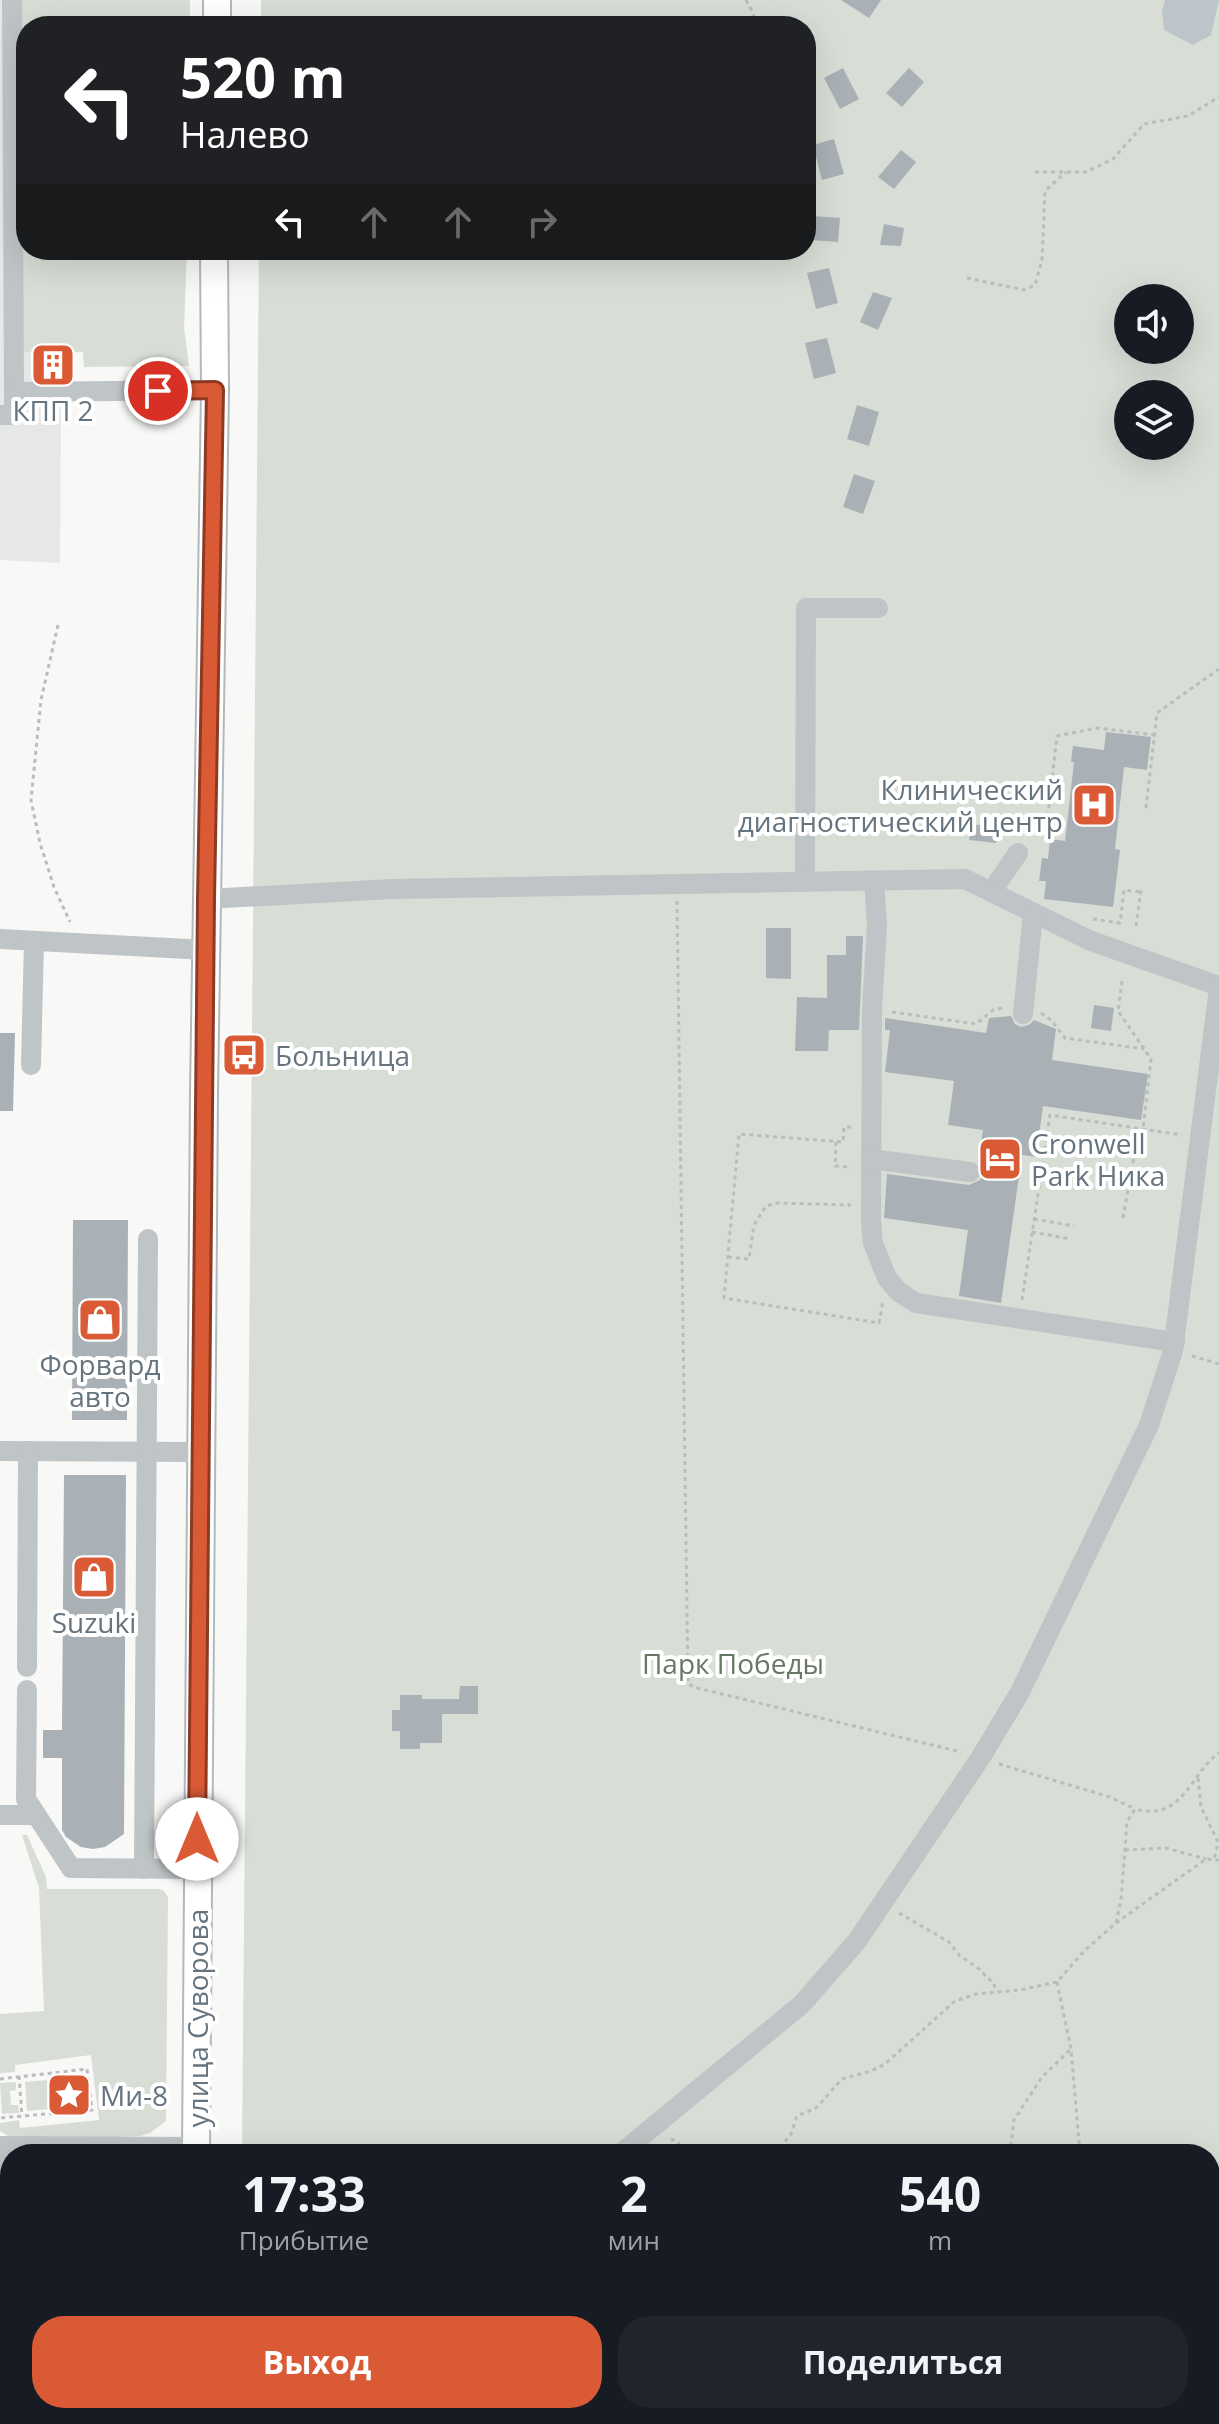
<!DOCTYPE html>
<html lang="ru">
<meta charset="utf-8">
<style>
:root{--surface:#171b24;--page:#20242c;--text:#f1f3f6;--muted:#9ea1a6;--accent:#da5a35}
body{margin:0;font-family:"Open Sans",sans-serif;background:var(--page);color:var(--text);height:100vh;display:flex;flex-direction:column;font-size:30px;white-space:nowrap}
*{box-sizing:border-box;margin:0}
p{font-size:26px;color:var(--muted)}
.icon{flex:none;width:44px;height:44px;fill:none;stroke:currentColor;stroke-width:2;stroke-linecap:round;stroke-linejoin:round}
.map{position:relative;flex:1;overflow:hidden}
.drawer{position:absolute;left:0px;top:2144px;width:1220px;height:280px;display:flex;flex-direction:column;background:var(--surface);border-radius:32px 32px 0 0;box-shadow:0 8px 32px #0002}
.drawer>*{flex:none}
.top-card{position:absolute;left:16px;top:16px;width:800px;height:244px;border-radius:32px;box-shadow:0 8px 32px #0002;background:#202124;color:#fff;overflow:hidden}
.controls{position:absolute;left:1114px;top:284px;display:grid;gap:16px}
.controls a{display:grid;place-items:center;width:80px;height:80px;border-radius:50%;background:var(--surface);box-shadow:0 8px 32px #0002;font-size:40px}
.pin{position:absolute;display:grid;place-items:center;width:68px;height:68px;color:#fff;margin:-34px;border:4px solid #fff;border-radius:50%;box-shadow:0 2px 8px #0007}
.me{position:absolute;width:88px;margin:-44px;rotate:0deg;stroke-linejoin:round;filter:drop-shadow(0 0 6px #0008)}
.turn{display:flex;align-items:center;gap:28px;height:168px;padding:0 32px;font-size:36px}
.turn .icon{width:104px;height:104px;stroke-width:2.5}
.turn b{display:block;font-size:56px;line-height:68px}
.lanes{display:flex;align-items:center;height:76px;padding:0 32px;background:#0003;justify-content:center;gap:40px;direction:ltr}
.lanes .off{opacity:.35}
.eta{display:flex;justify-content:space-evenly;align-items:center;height:136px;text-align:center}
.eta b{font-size:48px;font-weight:700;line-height:56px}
.action{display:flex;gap:16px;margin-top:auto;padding:16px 32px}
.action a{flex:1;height:92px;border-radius:32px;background:var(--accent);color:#fff;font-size:32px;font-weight:700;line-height:92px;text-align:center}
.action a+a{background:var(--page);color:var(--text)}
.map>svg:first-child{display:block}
.built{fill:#e6e7e7}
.green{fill:#d8ddd5;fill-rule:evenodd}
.water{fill:#bbc5ca}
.building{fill:#a9b1b6}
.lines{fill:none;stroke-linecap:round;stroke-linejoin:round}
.major-casing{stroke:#b3b8bc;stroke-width:30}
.path{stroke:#babdbf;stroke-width:3;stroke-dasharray:4 4;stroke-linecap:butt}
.minor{stroke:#bfc4c7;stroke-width:20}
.major{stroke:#fff;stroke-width:26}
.route-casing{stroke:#8e3a22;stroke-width:20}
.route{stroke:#da5a35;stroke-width:14}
.labels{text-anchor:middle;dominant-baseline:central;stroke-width:8;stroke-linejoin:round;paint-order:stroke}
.poi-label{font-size:28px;fill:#65747f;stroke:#fff}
.park-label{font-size:28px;fill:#677864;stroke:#fff}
.street-label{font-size:28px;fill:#65747f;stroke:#fff}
</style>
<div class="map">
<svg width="1219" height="2424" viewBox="0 0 1219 2424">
<rect width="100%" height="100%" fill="#f8f8f6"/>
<polygon class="built" points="0,0 63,0 26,26 26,250 62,250 60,563 0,560"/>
<g class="green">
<polygon points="17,0 190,0 190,26 26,26 26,250 187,250 184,327 189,366 84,367 83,352 18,352"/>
<path d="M 261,0 L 1219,0 L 1219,2379 L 1210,2388 L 1210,2154 L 242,2154 L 259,250 L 806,250 L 806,26 L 261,26 ZM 1128,298 L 1180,298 L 1180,350 L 1128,350 ZM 1128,394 L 1180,394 L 1180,446 L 1128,446 Z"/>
<polygon points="22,1835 27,1835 46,1877 47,1889 159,1889 164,1891 168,1897 166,2121 150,2133 140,2136 17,2142 0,2131 0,2123 19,2120 20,2128 99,2120 91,2055 15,2065 15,2072 0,2073 0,2014 44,2011 39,1888"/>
<polygon points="82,2077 84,2106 27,2111 25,2082"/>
<polygon points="16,2082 16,2090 10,2091 11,2105 18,2105 19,2113 2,2114 0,2083"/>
<polygon points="10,2364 10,2414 170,2414 170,2424 0,2424 0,2365"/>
<polygon points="235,2414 1185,2414 1176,2424 235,2424"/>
</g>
<polygon class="water" points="1165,0 1219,0 1211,35 1193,45 1164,30 1162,11"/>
<g class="building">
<polygon points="841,0 881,0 869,18"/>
<polygon points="843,68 859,99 840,109 824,78"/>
<polygon points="909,68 924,82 902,107 886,93"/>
<polygon points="834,139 844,174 822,180 813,145"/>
<polygon points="901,150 916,162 894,189 878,177"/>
<polygon points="812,216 840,218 838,242 811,240"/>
<polygon points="884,224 904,228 901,246 880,245"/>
<polygon points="829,268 838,303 816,309 807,273"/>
<polygon points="873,292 892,298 878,330 860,322"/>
<polygon points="827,338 836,373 814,379 805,343"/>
<rect x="44" y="349" width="18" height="30"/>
<polygon points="857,405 879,412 869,446 847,439"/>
<polygon points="854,474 875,481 863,514 843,507"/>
<polygon points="1106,732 1151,737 1147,770 1124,767 1115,849 1120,850 1113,907 1044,899 1046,881 1039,881 1042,858 1048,859 1050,839 1065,841 1074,762 1071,762 1073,746 1104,750"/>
<polygon points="971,824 998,827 996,843 969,840"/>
<polygon points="766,928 791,928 791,979 766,978"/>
<polygon points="846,936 863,936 859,1030 829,1030 828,1051 795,1051 797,997 827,998 827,955 846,955"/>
<polygon points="1094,1005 1114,1008 1111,1031 1091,1028"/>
<polygon points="1011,1016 1015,1024 1021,1027 1029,1025 1034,1020 1056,1029 1052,1060 1148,1074 1141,1120 1043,1106 1036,1157 1022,1155 1001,1303 959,1296 968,1230 884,1218 887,1174 969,1185 980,1180 983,1173 978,1162 983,1130 948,1125 954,1081 885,1072 890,1030 885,1030 885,1018 986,1033 989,1018"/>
<polygon points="0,1033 15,1033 13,1111 0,1111"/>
<polygon points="73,1220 128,1220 127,1420 72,1420"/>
<polygon points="64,1475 126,1475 124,1834 105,1847 93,1849 81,1847 66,1837 62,1830 62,1758 43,1758 43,1730 62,1730"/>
<polygon points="460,1686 478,1686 478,1714 442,1714 442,1743 420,1743 420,1749 400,1749 400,1731 392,1731 392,1710 400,1710 400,1695 422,1695 422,1699 459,1699"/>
</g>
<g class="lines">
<g class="major-casing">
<g id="major">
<polyline points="217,26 217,0"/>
<polyline points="196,2154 204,1092 215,390 214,250"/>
<polyline points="199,2414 199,2424"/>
</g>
</g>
<g class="path">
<polyline points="746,0 753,13 755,26"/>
<polyline points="1035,172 1086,172 1113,159 1144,124 1188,116 1219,97"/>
<polyline points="967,278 1024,290 1035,285 1042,260 1045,191 1066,172"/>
<polyline points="58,625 41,700 31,800 40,843 54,887 70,922"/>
<polyline points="1146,808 1157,713 1219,669"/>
<polyline points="1046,832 1057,736 1097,728 1155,735"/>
<polyline points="677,901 688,1683 693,1687 961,1752"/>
<polyline points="1093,919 1120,923 1124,890 1141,892"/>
<polyline points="1136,926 1141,890"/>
<polyline points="1122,981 1118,1011 1151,1059 1143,1129"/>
<polyline points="892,1012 976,1024 993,1010 1006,1007"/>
<polyline points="1041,1013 1052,1021 1065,1038 1144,1049"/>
<polyline points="851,1127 844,1127 843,1142 739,1134 724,1298 879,1323 883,1301"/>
<polyline points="836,1142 835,1166 851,1167"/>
<polyline points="1123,1218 1139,1129"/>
<polyline points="1034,1219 1074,1226"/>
<polyline points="1032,1232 1071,1239"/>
<polyline points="728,1257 749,1259 754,1225 766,1206 777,1203 851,1205"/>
<polyline points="1022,1300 1050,1115 1182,1135"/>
<polyline points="1192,1356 1219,1364"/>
<polyline points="999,1764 1110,1797 1135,1809"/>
<polyline points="1198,1778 1201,1807 1218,1842 1214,1860"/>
<polyline points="1125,1850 1166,1848 1206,1859"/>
<polyline points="899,1913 949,1942 960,1956 977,1967 994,1984 996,1992"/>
<polyline points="1116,1923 1206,1859 1219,1860"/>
<polyline points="1057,1982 1071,2049 1080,2154"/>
<polyline points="19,2076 22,2116"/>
<polyline points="0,2079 87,2069 92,2110 0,2118"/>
<polyline points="671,2139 678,2142 683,2151 688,2154"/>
<path d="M 775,2154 L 791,2134 L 797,2116 L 816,2108 L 842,2079 L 871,2071 L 885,2064 L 955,2001 L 976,1994 L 1020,1990 L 1057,1982 L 1085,1950 L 1116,1923 L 1121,1900 L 1127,1822 L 1135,1809 C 1184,1822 1189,1774 1219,1753"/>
<polyline points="1010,2154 1014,2120 1042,2077 1070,2050"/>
<polyline points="1080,2414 1083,2424"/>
</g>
<g class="minor">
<polyline points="12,0 14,392"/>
<polyline points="0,415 14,415 14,392 215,390"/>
<polyline points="874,881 877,924 872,1010 871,1222 873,1243 887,1278 899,1292 916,1303 1175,1342"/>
<polyline points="805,882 806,608 878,608"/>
<polyline points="992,891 1018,853"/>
<polyline points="206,899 393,889 965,879 1091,941 1219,986"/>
<polyline points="0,939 206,950"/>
<polyline points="1023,1014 1033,914"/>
<polyline points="31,1065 34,941"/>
<polyline points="871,1159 970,1172"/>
<polyline points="0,1451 200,1452"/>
<polyline points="27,1667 28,1451"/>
<polyline points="27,1690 26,1799 71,1868 197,1869"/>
<polyline points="0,1815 36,1815"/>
<polyline points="144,1869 148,1239"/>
<polyline points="0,2146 196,2147"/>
<polyline points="620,2154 802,2004 857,1941 981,1757 1020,1692 1149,1425 1173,1351 1219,988"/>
<polyline points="0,2323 8,2311 4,2146"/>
<polyline points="373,2424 380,2414"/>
</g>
<use href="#major" class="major"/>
</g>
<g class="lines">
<g class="route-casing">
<polyline id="route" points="158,391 215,390 206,899 197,1839"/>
</g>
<use href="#route" class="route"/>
</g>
<defs>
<g id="building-square" transform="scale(2.3)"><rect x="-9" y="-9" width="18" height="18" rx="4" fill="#da5a35" stroke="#fff"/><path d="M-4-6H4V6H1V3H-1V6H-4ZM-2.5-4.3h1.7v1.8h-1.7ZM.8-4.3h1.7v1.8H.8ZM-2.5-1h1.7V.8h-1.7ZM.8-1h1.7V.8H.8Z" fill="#fff"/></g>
<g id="hospital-square" transform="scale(2.3)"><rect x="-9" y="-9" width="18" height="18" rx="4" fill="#da5a35" stroke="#fff"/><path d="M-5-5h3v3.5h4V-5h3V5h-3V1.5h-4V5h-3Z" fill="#fff"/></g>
<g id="bus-square" transform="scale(2.3)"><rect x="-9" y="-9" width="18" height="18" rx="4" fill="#da5a35" stroke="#fff"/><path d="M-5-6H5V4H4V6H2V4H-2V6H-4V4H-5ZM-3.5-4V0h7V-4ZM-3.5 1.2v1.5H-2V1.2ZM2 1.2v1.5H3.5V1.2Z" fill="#fff"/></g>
<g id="hotel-square" transform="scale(2.3)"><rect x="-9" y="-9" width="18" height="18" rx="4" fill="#da5a35" stroke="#fff"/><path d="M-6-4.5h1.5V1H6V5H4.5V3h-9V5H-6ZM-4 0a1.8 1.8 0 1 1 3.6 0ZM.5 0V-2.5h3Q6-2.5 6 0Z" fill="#fff"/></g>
<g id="shop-square" transform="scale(2.3)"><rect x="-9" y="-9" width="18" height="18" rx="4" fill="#da5a35" stroke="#fff"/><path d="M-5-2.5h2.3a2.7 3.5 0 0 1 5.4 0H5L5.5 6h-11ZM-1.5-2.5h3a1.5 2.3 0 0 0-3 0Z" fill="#fff"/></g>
<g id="sight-square" transform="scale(2.3)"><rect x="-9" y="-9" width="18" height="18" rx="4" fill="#da5a35" stroke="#fff"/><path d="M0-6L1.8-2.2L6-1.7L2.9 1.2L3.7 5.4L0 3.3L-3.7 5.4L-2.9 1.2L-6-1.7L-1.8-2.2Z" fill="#fff"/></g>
</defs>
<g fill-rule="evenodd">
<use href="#building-square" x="53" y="365"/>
<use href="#hospital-square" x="1094" y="805"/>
<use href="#bus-square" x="244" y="1055"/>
<use href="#hotel-square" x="1000" y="1159"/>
<use href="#shop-square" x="100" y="1320"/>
<use href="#shop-square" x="94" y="1577"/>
<use href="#sight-square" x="69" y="2095"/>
</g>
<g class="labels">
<g class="poi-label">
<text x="53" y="410">КПП 2</text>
<text x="1063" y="789" text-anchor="end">Клинический<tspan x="1063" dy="32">диагностический центр</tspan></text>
<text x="275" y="1055" text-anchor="start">Больница</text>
<text x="1031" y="1143" text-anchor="start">Cronwell<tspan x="1031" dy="32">Park Ника</tspan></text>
<text x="100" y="1364">Форвард<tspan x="100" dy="32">авто</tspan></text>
<text x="94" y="1622">Suzuki</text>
<text x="100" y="2095" text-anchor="start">Ми-8</text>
</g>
<g class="park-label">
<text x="733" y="1663">Парк Победы</text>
</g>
<g class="street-label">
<text transform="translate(197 2018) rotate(-90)">улица Суворова</text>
</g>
</g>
</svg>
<div class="controls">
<a><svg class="icon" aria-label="sound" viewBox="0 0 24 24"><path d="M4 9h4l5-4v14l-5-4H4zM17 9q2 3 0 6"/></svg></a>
<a><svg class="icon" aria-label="layers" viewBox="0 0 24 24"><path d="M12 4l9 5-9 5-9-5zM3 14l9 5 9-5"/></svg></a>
</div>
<div class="pin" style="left:158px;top:391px;background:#d93025"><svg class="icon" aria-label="arrive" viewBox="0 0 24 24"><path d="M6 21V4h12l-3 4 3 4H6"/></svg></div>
<svg class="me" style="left:197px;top:1839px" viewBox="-20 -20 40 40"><circle r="19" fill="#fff"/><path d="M0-13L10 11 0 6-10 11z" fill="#da5a35"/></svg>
<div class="top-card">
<div class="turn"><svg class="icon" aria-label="left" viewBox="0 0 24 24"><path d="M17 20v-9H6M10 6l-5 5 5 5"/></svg><div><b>520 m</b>Налево</div></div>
<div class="lanes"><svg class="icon" aria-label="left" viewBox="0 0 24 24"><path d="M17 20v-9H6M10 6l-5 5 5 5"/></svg><svg class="icon off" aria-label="ahead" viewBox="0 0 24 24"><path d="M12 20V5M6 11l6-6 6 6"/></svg><svg class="icon off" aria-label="ahead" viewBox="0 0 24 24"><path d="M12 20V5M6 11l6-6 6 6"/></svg><svg class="icon off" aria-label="right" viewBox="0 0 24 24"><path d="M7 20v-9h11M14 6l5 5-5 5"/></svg></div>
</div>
<section class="drawer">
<div class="eta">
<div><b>17:33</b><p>Прибытие</p></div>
<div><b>2</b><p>мин</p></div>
<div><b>540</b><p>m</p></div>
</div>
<div class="action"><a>Выход</a><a>Поделиться</a></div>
</section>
</div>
